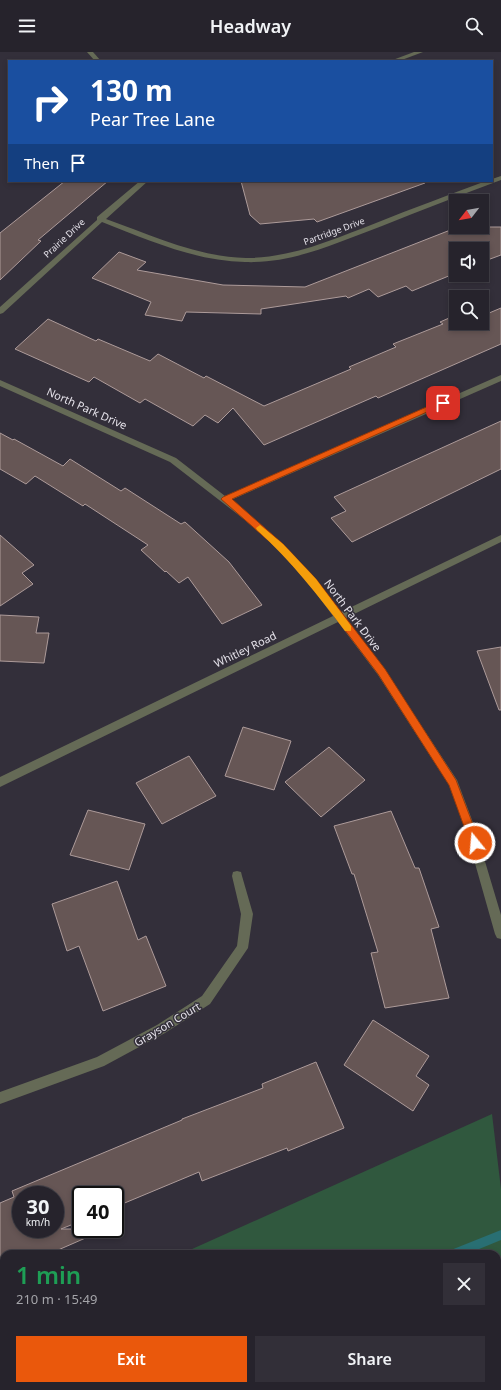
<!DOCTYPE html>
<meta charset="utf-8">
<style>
:root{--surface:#26232c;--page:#322f38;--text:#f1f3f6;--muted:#a4a4a9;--line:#424048;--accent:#ea580c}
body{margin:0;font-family:"Noto Sans",sans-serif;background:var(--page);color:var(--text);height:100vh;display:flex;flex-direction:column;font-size:15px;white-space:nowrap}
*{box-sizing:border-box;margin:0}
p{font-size:13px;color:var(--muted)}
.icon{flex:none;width:22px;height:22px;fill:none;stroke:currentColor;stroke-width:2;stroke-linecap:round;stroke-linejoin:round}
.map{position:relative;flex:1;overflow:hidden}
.sheet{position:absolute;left:0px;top:1198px;width:501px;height:140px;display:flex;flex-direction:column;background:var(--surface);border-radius:12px 12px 0 0;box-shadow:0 2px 6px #0003,0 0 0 1px var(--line)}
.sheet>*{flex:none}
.guide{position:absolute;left:8px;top:8px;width:485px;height:122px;border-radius:0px;box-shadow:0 2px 6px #0003,0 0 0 1px var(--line);background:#1a4fa0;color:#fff;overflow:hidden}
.needle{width:26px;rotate:239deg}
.fabs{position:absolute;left:449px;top:142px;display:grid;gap:8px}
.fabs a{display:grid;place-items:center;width:40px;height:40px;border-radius:0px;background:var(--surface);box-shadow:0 2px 6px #0003,0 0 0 1px var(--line);font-size:20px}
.speed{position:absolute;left:12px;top:1134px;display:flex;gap:8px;font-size:20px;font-weight:700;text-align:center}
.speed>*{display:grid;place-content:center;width:52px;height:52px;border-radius:50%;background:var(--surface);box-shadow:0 2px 6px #0003,0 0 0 1px var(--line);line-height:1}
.speed small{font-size:10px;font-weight:400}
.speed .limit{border:2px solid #111;border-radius:6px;background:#fff;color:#111}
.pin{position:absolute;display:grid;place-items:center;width:34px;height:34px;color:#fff;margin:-17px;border-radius:8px;box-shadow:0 2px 6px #0006}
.me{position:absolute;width:44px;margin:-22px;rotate:343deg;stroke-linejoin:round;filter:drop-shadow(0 0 3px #0008)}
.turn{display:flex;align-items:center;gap:14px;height:84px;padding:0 16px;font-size:18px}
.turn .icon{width:52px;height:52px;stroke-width:2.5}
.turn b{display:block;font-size:28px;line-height:34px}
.then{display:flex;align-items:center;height:38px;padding:0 16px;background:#0003;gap:8px;font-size:15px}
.round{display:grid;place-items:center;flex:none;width:42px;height:42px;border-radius:0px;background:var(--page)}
.overview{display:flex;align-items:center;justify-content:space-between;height:68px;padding:0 16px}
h1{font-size:24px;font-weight:600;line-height:30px;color:#1e9e55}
.button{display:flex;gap:8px;margin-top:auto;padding:8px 16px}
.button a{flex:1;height:46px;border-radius:0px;background:var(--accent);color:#fff;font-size:16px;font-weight:600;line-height:46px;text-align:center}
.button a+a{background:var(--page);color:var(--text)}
header{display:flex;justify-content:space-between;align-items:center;height:52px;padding:0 16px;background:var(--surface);font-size:18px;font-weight:600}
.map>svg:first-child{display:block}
.green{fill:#30583e}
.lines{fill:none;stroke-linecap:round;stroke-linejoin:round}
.stream{fill:#296f73;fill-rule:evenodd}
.building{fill:#665655;stroke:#ad9b9a;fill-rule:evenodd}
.minor{fill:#656a56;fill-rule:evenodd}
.route{fill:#ea580c;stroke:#983908}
.slow{fill:#f59e0b}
.labels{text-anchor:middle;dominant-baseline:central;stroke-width:3;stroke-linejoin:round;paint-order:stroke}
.far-street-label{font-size:9px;fill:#e5e2ea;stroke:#332f3a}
.street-label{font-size:11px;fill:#e5e2ea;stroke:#332f3a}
</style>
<header><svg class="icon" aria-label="menu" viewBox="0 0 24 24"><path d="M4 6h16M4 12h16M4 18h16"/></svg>Headway<svg class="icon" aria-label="search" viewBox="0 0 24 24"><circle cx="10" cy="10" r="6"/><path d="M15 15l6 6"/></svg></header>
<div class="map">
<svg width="501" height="1338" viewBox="0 0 501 1338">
<rect width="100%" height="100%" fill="#332f3a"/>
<g class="green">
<polygon points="492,1062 501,1137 501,1304 497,1306 497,1202 181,1202"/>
<polygon points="4,1281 4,1334 435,1334 426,1338 0,1338 0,1283"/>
</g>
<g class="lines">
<g class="stream">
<polygon points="501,1178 501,1188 467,1202 450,1202 451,1198"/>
<polygon points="153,1334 171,1334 170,1338 152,1338"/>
</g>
</g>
<g class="building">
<polygon points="65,129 108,129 38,188 41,189 0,228 0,181"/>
<polygon points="241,129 424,129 425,131 317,170 314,167 260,172 250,163"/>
<polygon points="458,175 501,175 501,203 482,210 482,197 456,197 456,221 412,239 406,234 378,245 369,237 348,246 346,244 261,257 261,262 186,260 182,269 145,263 151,250 92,226 119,200 146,210 137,218 223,233 305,235"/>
<polygon points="501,256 501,292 378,346 376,344 264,393 233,356 218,371 205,363 193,374 145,347 140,351 94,325 89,330 15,297 48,267 96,289 98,287 150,309 158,302 204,326 206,324 264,354 351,317 349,315 396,295 393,292 443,272 440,270 456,263 456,271 482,271 482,264"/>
<polygon points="501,369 501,417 352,490 331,466 346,459 334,445"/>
<polygon points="0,381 13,388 14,387 63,414 70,407 121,439 125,436 181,472 185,470 229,510 262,553 222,572 188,525 179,531 166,519 165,520 141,498 148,493 85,452 83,454 35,424 26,432 0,417"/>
<polygon points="0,483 34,513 22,521 33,532 0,554"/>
<polygon points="0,563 39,565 36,581 49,581 44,611 0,609"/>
<polygon points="501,595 501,658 499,658 477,599"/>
<polygon points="243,675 291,689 274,738 225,724"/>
<polygon points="329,695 365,728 321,765 285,730"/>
<polygon points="189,704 216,744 162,772 136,731"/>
<polygon points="88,758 145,772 129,818 70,803"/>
<polygon points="391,759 415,816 419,816 439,875 431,877 449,946 385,956 371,901 378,900 354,822 352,822 334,774"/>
<polygon points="117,829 138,888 146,884 166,934 103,959 79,894 67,899 52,852"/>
<polygon points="373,968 429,1004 416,1024 429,1033 413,1059 344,1013"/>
<path d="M 316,1010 L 344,1076 L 288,1099 L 287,1096 L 202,1129 L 199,1120 L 115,1155 L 115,1143 L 81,1143 L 81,1169 L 61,1177 L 106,1177 L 49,1202 L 4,1202 L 4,1229 L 0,1231 L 0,1151 L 14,1145 L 12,1139 L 182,1068 L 182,1067 L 263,1036 L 262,1032 ZM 21,1143 L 55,1143 L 55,1177 L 21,1177 Z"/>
</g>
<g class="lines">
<g class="minor">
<polygon points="87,0 93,0 101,9 95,9"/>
<polygon points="414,0 423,0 399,9 390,9"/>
<path d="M 501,124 L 501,128 C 461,143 421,158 382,174 C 338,190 293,212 245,210 C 195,209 148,188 102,170 L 3,261 L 0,262 L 0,255 L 97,168 L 97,165 L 140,129 L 148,129 L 106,167 C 151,183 197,205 246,206 C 292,206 334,187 376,171 C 413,156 449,143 486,129 L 492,129 L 492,127 Z"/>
<path d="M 501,323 L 501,329 L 231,448 C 276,483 307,515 341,560 L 501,483 L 501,490 L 346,566 L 384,617 L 457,728 L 475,776 L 501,863 L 501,887 L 497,886 L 495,882 L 465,776 L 449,733 L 378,623 L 338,570 L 0,735 L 0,725 L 333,564 L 310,533 L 277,496 L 245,468 L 170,410 L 0,334 L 0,328 L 176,406 L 225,444 Z"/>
<polygon points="237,819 241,820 242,824 253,862 248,896 210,952 165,981 104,1014 0,1052 0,1040 97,1005 157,973 202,944 237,894 241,862 232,824 233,820"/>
</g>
</g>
<polygon class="route" points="440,349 443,349 447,351 232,447 283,492 316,527 385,617 456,728 480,791 475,796 470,791 449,733 378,622 310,532 277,496 221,447 223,445"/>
<path class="slow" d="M 260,473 L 283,492 L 316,527 L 351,574 L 351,579 L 345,579 C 318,543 291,509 257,478 L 256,476 Z"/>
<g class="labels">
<g class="far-street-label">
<text transform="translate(334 179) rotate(-20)">Partridge Drive</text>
<text transform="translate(64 186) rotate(-43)">Prairie Drive</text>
</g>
<g class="street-label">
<text transform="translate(87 356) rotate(24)">North Park Drive</text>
<text transform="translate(353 563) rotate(53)">North Park Drive</text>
<text transform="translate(245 597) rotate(-26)">Whitley Road</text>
<text transform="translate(167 972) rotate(-31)">Grayson Court</text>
</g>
</g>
</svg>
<div class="fabs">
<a><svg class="needle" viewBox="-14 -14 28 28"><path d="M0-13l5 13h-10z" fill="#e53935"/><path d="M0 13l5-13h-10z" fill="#a4a4a9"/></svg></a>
<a><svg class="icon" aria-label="sound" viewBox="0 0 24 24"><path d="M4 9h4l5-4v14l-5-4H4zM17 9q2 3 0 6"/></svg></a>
<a><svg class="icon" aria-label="search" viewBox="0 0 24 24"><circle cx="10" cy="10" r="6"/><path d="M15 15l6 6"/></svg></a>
</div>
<div class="speed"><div>30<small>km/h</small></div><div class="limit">40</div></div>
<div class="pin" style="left:443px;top:351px;background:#d93025"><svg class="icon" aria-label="arrive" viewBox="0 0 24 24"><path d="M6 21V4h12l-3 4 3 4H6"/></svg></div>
<svg class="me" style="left:475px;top:791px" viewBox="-20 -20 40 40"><circle r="17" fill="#ea580c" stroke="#fff" stroke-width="3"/><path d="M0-11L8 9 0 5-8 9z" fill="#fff"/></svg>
<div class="guide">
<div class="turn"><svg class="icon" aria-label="right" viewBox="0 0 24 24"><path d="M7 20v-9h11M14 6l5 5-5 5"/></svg><div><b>130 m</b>Pear Tree Lane</div></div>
<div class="then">Then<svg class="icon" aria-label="arrive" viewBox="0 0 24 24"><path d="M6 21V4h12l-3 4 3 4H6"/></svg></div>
</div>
<section class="sheet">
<div class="overview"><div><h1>1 min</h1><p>210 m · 15:49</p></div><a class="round"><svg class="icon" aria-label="close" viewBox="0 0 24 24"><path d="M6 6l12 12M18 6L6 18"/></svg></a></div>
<div class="button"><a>Exit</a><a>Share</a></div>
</section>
</div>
